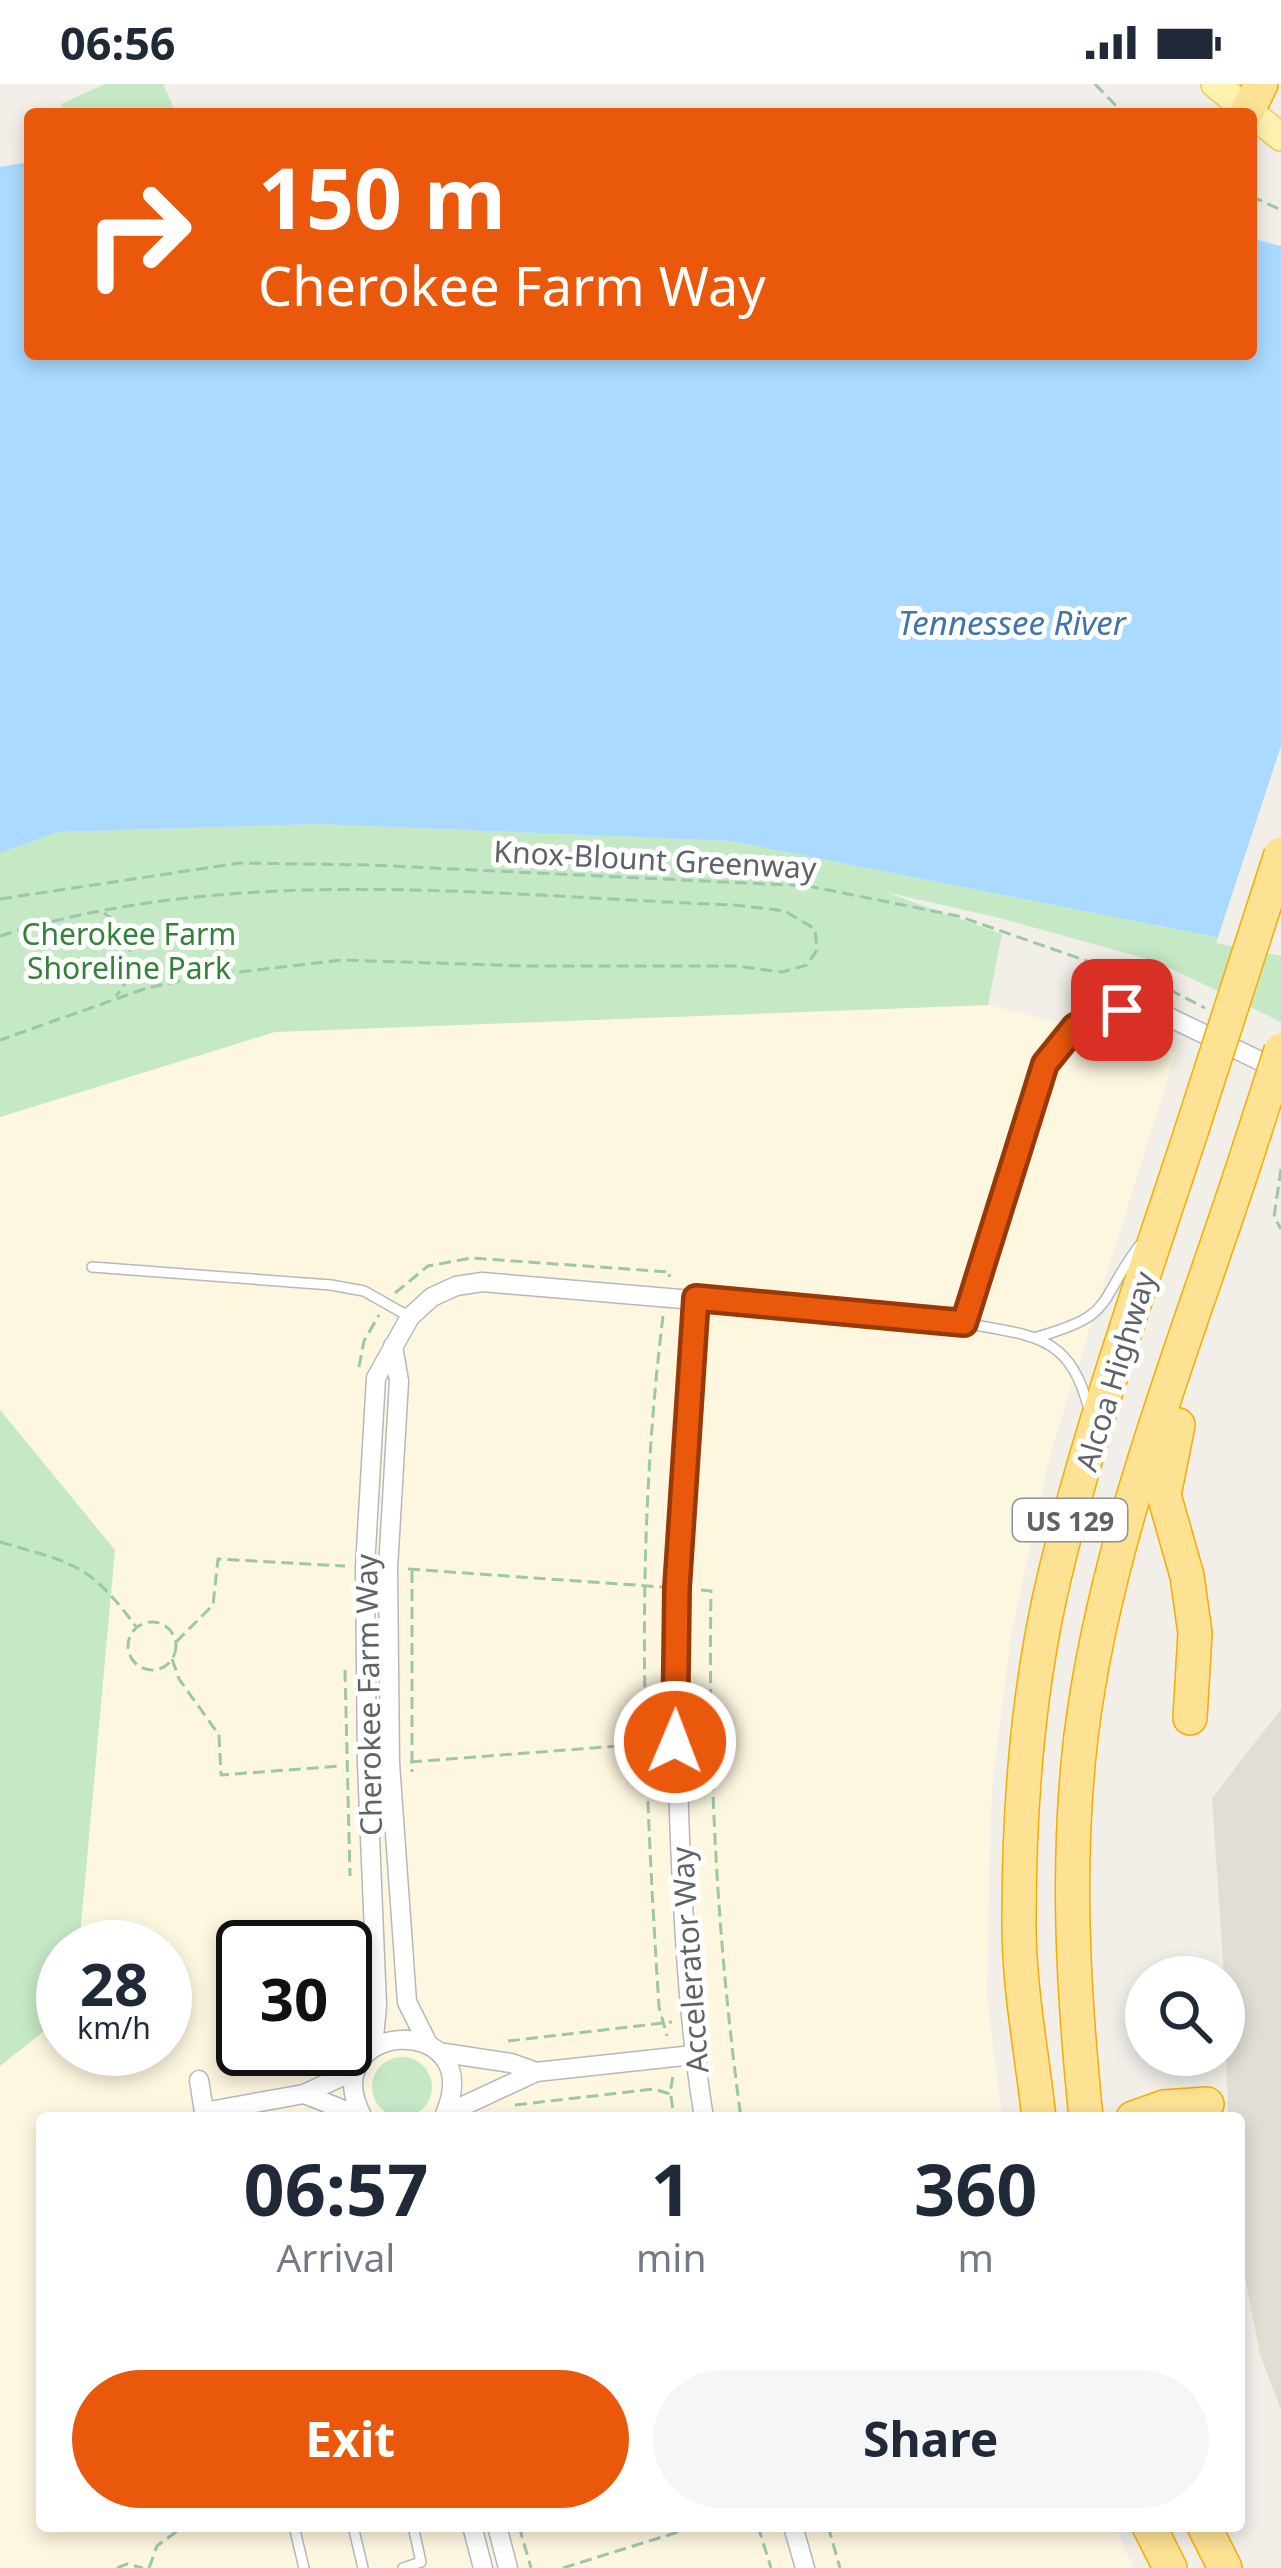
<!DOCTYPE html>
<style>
:root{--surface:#fff;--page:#f6f6f7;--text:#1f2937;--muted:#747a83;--accent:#ea580c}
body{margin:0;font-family:"Noto Sans",sans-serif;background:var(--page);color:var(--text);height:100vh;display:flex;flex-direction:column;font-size:45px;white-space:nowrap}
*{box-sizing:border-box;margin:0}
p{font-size:39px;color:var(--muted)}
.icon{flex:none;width:66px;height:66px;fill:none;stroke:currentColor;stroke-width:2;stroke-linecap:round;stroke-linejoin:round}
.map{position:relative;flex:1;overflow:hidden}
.sheet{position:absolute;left:36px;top:2028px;width:1209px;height:420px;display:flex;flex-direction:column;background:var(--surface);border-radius:12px;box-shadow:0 6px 18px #0003}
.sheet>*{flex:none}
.top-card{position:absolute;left:24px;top:24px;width:1233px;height:252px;border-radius:12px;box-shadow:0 6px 18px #0003;background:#ea580c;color:#fff;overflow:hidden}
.buttons{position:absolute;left:1125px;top:1872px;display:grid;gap:24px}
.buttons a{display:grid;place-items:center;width:120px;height:120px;border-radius:50%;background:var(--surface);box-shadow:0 6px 18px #0003;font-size:60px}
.speed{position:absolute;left:36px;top:1836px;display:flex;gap:24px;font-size:60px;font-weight:700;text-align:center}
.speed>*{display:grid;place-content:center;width:156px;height:156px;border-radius:50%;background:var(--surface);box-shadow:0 6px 18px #0003;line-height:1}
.speed small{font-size:30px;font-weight:400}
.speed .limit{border:6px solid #111;border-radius:18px;background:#fff;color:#111}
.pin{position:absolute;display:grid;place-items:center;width:102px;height:102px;color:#fff;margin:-51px;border-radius:24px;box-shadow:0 6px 18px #0006}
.me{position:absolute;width:132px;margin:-66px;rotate:1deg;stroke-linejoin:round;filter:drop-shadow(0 0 9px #0008)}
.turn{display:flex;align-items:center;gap:42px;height:252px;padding:0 36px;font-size:54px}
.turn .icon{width:156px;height:156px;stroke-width:2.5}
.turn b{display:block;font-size:84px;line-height:102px}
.eta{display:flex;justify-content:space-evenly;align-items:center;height:204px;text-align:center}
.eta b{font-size:72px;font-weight:700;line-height:84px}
.primary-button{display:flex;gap:24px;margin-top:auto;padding:24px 36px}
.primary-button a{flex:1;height:138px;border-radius:72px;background:var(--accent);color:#fff;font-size:48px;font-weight:700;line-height:138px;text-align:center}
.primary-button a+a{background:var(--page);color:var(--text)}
.status{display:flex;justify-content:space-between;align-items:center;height:84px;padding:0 60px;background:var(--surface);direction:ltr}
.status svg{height:33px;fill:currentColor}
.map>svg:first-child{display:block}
.commercial{fill:#fef7e0;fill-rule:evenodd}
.education{fill:#e1ded6}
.green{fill:#c5e8c5}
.water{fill:#aadaff}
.pier{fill:#f1efe8}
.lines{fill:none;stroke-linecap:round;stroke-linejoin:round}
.lane-casing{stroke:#b5b8bc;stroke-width:12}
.street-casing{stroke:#b5b8bc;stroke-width:21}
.primary-casing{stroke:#f2c960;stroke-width:30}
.highway-casing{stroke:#f9ab00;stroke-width:36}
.path{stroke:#9cc7a9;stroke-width:3;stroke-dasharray:12 6;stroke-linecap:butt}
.lane{stroke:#fff;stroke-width:9}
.street{stroke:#fff;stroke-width:18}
.primary{stroke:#fff2af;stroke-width:27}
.highway{stroke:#fde293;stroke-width:33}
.highway-bridge-casing{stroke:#f9ab00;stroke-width:36;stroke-linecap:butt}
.highway-bridge{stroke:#fde293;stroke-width:33}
.route-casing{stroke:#983908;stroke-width:30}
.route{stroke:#ea580c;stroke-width:21}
.labels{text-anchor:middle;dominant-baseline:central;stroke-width:10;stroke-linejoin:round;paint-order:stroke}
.shield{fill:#fff;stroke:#8f9295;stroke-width:3}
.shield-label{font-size:27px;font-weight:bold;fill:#5f6368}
.street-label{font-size:30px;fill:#5f6368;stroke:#fff}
.park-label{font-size:30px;fill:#348238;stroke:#fff}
.water-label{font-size:33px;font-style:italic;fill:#4174aa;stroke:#fff}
</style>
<div class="status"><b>06:56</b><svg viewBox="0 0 49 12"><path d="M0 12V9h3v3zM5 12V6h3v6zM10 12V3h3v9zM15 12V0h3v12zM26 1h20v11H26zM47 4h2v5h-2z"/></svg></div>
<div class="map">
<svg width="1281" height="2484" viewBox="0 0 1281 2484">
<rect width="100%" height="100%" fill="#f1efe8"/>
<path class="commercial" d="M 988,921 L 1176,968 L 1050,1371 L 1011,1551 L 992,1702 L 989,1797 L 987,1914 L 1002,2034 L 42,2034 L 42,2442 L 1115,2442 L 1133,2484 L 0,2484 L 0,1982 L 63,1932 L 63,1965 L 165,1965 L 165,1863 L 79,1863 L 114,1466 L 0,1326 L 0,1033 L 275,948 ZM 243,1863 L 345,1863 L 345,1965 L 243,1965 Z"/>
<polygon class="education" points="1281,1625 1281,2326 1260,2270 1239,2162 1239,2034 1228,2034 1224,1893 1212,1714"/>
<g class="green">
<polygon points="105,0 163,0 176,29 66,30 61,20"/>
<polygon points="318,740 730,757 1281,866 1281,938 1158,878 996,833 885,808 1002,850 988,921 275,948 0,1033 0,769 58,748"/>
<polygon points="0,1326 115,1466 79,1863 63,1863 63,1932 0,1982"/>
<circle cx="402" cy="2003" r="30"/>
</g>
<polygon class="water" points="30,78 30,270 1251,270 1251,154 1281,162 1281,866 730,757 318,740 58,748 0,769 0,83"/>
<polygon class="pier" points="1281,662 1281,872 1216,859"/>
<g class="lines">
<g class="lane-casing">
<g id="lane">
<polyline points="92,1183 331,1201 364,1207 410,1233"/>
<path d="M 964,1239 C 1032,1252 1070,1249 1089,1326"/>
<path d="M 1037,1253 C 1116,1231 1096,1220 1139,1162"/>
<polyline points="294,2442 304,2484"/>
<polyline points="353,2442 363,2484"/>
<polyline points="403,2484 421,2478 413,2442"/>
</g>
</g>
<g class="street-casing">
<g id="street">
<path d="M 696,1214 C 681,1403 672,1590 681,1780 C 685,1865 690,1949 704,2034"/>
<polyline points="393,1262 399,1297 388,1484 390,1679 407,1918 428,1960"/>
<polyline points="373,1963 377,1922 367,1680 365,1483 376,1294 410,1233 432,1213 456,1202 482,1198 964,1239 1045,980 1075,943 1094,931 1152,925 1281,987"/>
<polyline points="438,1968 511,1979 536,1988"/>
<polyline points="199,1996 205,2034"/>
<polyline points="304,2010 362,2033"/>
<polyline points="204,2028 304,2010 356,1986"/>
<polyline points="446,2030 536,1988 693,1971"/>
<path d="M 363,2034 C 310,1935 489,1926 445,2030"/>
<polyline points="472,2442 483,2484"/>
<polyline points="497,2442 508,2484"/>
<polyline points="793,2442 805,2484"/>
</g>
</g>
<g class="primary-casing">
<polyline id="primary" points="1215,0 1281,53"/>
</g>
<g class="highway-casing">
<g id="highway">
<polyline points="1249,24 1261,0"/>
<polyline points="1178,1341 1164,1411 1187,1492 1195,1549 1190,1634"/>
<path d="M 1039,2034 C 1032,1969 1018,1900 1019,1834 C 1019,1720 1028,1602 1055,1490 C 1091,1340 1144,1192 1192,1045"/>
<path d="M 1086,2034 C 1073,1906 1066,1780 1081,1652 C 1106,1450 1187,1257 1249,1065"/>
<polyline points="1133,2034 1164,2023 1207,2020"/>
<polyline points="1149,2442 1170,2484"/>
<polyline points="1204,2442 1225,2484"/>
</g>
</g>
<g class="path">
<polyline points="1095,0 1124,30"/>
<polyline points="1251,112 1281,126"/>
<polyline points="0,815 240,779 370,781 808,802 958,832 1170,906 1205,924"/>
<path d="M 104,829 C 134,848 140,885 116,912"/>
<path d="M 0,852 C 236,778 493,812 735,821 L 785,827 L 815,845 L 817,866 L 807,881 L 782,888 L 736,882 L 526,882 L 342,876 L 204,892 L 147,904 L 0,956"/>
<polyline points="1281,1085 1274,1133 1281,1145"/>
<polyline points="395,1209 428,1182 471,1174 670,1188 669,1193"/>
<path d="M 663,1232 C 634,1469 644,1686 659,1923 L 667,1952"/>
<polyline points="359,1283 364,1257 379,1231"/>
<path d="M 0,1458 C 75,1480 89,1479 137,1544"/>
<polyline points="408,1485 662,1503"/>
<polyline points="412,1487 412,1688"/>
<path d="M 701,1506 L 711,1507 C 708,1684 717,1858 741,2034"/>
<circle cx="152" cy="1562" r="24"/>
<polyline points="176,1558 213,1521 218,1475 345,1482"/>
<polyline points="172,1575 179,1595 219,1651 221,1691 341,1682"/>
<polyline points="345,1586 350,1792"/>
<polyline points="410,1678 658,1659"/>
<polyline points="508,1957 672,1938"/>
<polyline points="345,1958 354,1934"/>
<polyline points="316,1982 339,1965"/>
<polyline points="671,2012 674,2034"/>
<polyline points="515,2021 654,2005 670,2010 673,1991"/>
<polyline points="519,2442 531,2484"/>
<polyline points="758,2442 771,2484"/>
<polyline points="828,2442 840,2484"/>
<polyline points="117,2484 127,2480 143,2484"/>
<polyline points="149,2484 157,2462 184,2442"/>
<polyline points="563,2484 697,2442"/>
</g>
<use href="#lane" class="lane"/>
<use href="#street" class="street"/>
<use href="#primary" class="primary"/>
<use href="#highway" class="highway"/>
<g class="highway-bridge-casing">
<g id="highway-bridge">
<polyline points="1192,1045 1281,770"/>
<polyline points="1249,1065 1281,966"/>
</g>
</g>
<use href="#highway-bridge" class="highway-bridge"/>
</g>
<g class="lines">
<g class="route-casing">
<polyline id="route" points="675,1658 677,1504 696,1214 964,1239 1045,980 1075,943 1094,932 1122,926"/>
</g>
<use href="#route" class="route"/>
</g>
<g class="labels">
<rect class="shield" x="1013" y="1415" width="114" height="42" rx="9"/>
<g class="shield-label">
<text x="1070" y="1436">US 129</text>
</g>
<g class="street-label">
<text transform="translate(655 775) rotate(3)">Knox-Blount Greenway</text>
<text transform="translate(1115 1287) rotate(-73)">Alcoa Highway</text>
<text transform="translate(368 1611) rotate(-91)">Cherokee Farm Way</text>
<text transform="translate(689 1876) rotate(-94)">Accelerator Way</text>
</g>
<g class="park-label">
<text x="129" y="849">Cherokee Farm<tspan x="129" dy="34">Shoreline Park</tspan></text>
</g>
<g class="water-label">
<text x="1012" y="538">Tennessee River</text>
</g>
</g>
</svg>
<div class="buttons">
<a><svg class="icon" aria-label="search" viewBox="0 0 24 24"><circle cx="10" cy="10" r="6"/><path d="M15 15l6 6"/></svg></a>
</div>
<div class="speed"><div>28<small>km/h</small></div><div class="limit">30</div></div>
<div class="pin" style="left:1122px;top:926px;background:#d93025"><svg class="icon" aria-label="arrive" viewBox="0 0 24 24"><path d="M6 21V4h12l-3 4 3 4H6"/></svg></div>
<svg class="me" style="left:675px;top:1658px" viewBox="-20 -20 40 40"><circle r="17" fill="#ea580c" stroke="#fff" stroke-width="3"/><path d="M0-11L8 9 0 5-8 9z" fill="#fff"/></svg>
<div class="top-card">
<div class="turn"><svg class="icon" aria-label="right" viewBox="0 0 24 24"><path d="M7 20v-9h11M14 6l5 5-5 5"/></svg><div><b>150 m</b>Cherokee Farm Way</div></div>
</div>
<section class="sheet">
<div class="eta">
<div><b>06:57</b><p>Arrival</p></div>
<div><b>1</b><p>min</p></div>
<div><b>360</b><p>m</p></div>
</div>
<div class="primary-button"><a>Exit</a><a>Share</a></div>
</section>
</div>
